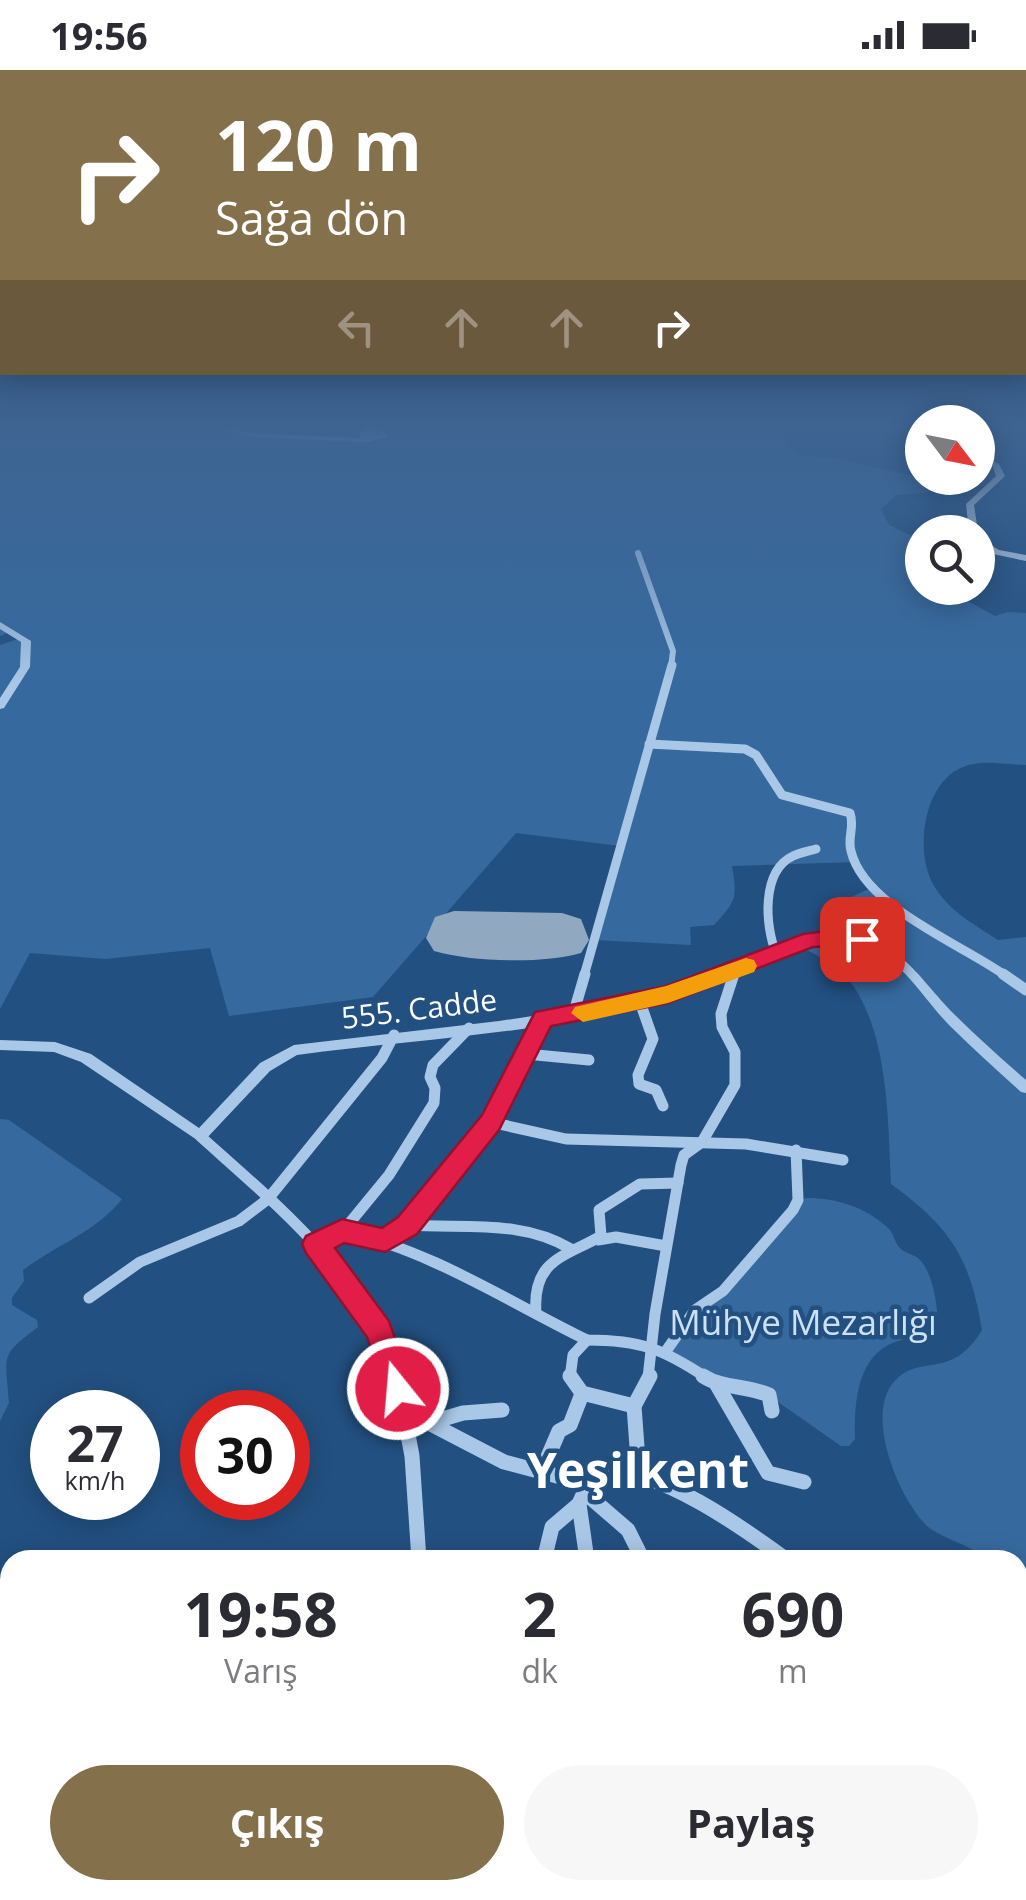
<!DOCTYPE html>
<html lang="tr">
<meta charset="utf-8">
<style>
:root{--surface:#fff;--page:#f7f7f7;--text:#2b2b33;--muted:#7c7c81;--accent:#85704c}
body{margin:0;font-family:"Open Sans",sans-serif;background:var(--page);color:var(--text);height:100vh;display:flex;flex-direction:column;font-size:38px;white-space:nowrap}
*{box-sizing:border-box;margin:0}
p{font-size:32px;color:var(--muted)}
.icon{flex:none;width:55px;height:55px;fill:none;stroke:currentColor;stroke-width:2;stroke-linecap:round;stroke-linejoin:round}
.map{position:relative;flex:1;overflow:hidden}
.panel{position:absolute;left:0px;top:1480px;width:1028px;height:350px;display:flex;flex-direction:column;background:var(--surface);border-radius:30px 30px 0 0;box-shadow:0 5px 25px #0003}
.panel>*{flex:none}
.hud{position:absolute;left:0px;top:0px;width:1028px;height:305px;box-shadow:0 5px 25px #0003;background:#85704c;color:#fff;overflow:hidden}
.needle{width:65px;rotate:122deg}
.fabs{position:absolute;left:905px;top:335px;display:grid;gap:20px}
.fabs a{display:grid;place-items:center;width:90px;height:90px;border-radius:50%;background:var(--surface);box-shadow:0 5px 25px #0003;font-size:50px}
.speed{position:absolute;left:30px;top:1320px;display:flex;gap:20px;font-size:50px;font-weight:700;text-align:center}
.speed>*{display:grid;place-content:center;width:130px;height:130px;border-radius:50%;background:var(--surface);box-shadow:0 5px 25px #0003;line-height:1}
.speed small{font-size:25px;font-weight:400}
.speed .limit{border:15px solid #d22;background:#fff;color:#111}
.pin{position:absolute;display:grid;place-items:center;width:85px;height:85px;color:#fff;margin:-42px;border-radius:20px;box-shadow:0 5px 15px #0006}
.me{position:absolute;width:110px;margin:-55px;rotate:343deg;stroke-linejoin:round;filter:drop-shadow(0 0 8px #0008)}
.turn{display:flex;align-items:center;gap:35px;height:210px;padding:0 50px;font-size:45px}
.turn .icon{width:130px;height:130px;stroke-width:2.5}
.turn b{display:block;font-size:70px;line-height:85px}
.lanes{display:flex;align-items:center;height:95px;padding:0 50px;background:#0003;justify-content:center;gap:50px;direction:ltr}
.lanes .off{opacity:.35}
.eta{display:flex;justify-content:space-evenly;align-items:center;height:170px;text-align:center}
.eta b{font-size:60px;font-weight:700;line-height:70px}
.primary-button{display:flex;gap:20px;margin-top:auto;padding:20px 50px}
.primary-button a{flex:1;height:115px;border-radius:60px;background:var(--accent);color:#fff;font-size:40px;font-weight:700;line-height:115px;text-align:center}
.primary-button a+a{background:var(--page);color:var(--text)}
.status{display:flex;justify-content:space-between;align-items:center;height:70px;padding:0 50px;background:var(--surface);direction:ltr}
.status svg{height:28px;fill:currentColor}
.map>svg:first-child{display:block}
.green{fill:#366a9f}
.lines{fill:none;stroke-linecap:round;stroke-linejoin:round}
.stream{stroke:#9dc4e8;stroke-width:4}
.runway{fill:#90a8c0;fill-rule:evenodd}
.minor-far3{stroke:#a9c8e7;stroke-width:6}
.minor-far2{stroke:#a9c8e7;stroke-width:9}
.minor-far1{stroke:#a9c8e7;stroke-width:11}
.minor{stroke:#a9c8e7;stroke-width:15}
.tertiary{fill:#a9c8e7;fill-rule:evenodd}
.secondary{fill:#d3e4f6;fill-rule:evenodd}
.route{fill:#e11d48;stroke:#92132f;stroke-width:2.5}
.slow{fill:#f59e0b}
.labels{text-anchor:middle;dominant-baseline:central;stroke-width:9;stroke-linejoin:round;paint-order:stroke}
.street-label{font-size:30px;fill:#fff;stroke:#225081}
.near-park-label{font-size:35px;fill:#cce1f6;stroke:#225081}
.near-district-label{font-size:48px;font-weight:bold;fill:#fff;stroke:#225081}
</style>
<div class="status"><b>19:56</b><svg viewBox="0 0 49 12"><path d="M0 12V9h3v3zM5 12V6h3v6zM10 12V3h3v9zM15 12V0h3v12zM26 1h20v11H26zM47 4h2v5h-2z"/></svg></div>
<div class="map">
<svg width="1026" height="1830" viewBox="0 0 1026 1830">
<rect width="100%" height="100%" fill="#225081"/>
<g class="green">
<path d="M 0,359 L 224,359 C 241,364 378,372 388,367 L 392,359 L 779,359 L 790,379 L 801,386 L 834,388 L 922,408 L 968,408 L 923,423 L 896,425 L 881,439 L 889,455 L 922,471 L 922,518 L 944,518 L 995,546 L 1008,542 L 1026,543 L 1026,695 C 1007,695 981,689 963,697 C 924,712 914,780 933,814 C 947,840 975,855 998,870 L 1026,867 L 1026,1830 L 776,1830 L 780,1820 L 1018,1820 L 1018,1490 C 1010,1490 993,1493 986,1490 C 982,1488 980,1483 975,1481 C 960,1472 940,1467 927,1456 C 899,1429 865,1347 893,1313 C 920,1281 950,1313 982,1260 C 970,1187 950,1157 891,1114 C 888,1051 889,960 848,909 C 834,893 814,884 796,874 L 811,870 L 862,868 L 865,864 L 849,828 L 871,818 L 856,792 L 732,796 C 737,828 737,830 714,855 L 690,857 L 691,875 L 594,870 L 620,776 L 516,763 L 373,927 L 229,946 L 210,878 L 105,889 L 30,883 L 0,939 L 0,575 L 21,568 L 12,561 L 0,566 Z"/>
<path d="M 0,1049 L 9,1050 L 122,1129 C 96,1162 56,1175 23,1200 L 24,1211 L 12,1228 L 12,1235 L 37,1250 L 38,1257 C 0,1286 5,1283 9,1333 L 0,1351 Z"/>
<path d="M 807,1128 C 836,1128 866,1137 888,1158 C 894,1163 894,1172 900,1178 C 905,1184 915,1184 920,1190 C 934,1205 938,1239 938,1259 C 927,1270 916,1267 902,1270 C 857,1280 854,1332 855,1369 L 849,1376 L 841,1376 L 761,1320 L 732,1317 L 666,1281 L 695,1240 L 714,1229 L 798,1130 Z"/>
<polygon points="0,1735 10,1748 10,1820 116,1820 119,1830 0,1830"/>
<polygon points="427,1820 663,1820 689,1830 427,1830"/>
</g>
<g class="lines">
<g class="stream">
<polyline points="0,1747 10,1756"/>
<polyline points="91,1820 101,1830"/>
</g>
<path class="runway" d="M 454,841 L 562,843 L 581,849 L 589,870 L 581,883 C 544,894 471,892 434,881 L 426,868 L 435,847 Z"/>
<polyline class="minor-far3" points="638,483 673,581 671,597"/>
<g class="minor-far2">
<path d="M 649,674 L 745,679 L 756,685 L 782,725 L 850,743 C 855,757 847,768 851,781 C 864,837 962,874 1006,906"/>
<path d="M 776,883 C 765,856 761,801 793,786 C 799,783 809,781 816,779"/>
<polyline points="584,906 672,595"/>
<polyline points="733,906 735,901"/>
</g>
<g class="minor-far1">
<polyline points="1003,904 1026,920"/>
<polyline points="640,932 653,969 638,1005 639,1014 656,1020 663,1036"/>
<polyline points="573,945 585,904"/>
<polyline points="526,984 589,990"/>
<polyline points="490,1052 566,1069 746,1074 843,1090"/>
<path d="M 200,1066 C 278,1136 364,1205 398,1308"/>
<path d="M 408,1155 C 464,1159 521,1149 571,1179"/>
<path d="M 343,1161 C 430,1180 507,1231 587,1270 C 641,1270 663,1279 707,1308"/>
<path d="M 385,1170 C 454,1125 506,1021 543,949"/>
<polyline points="598,1170 616,1167 666,1176"/>
<polyline points="316,1175 343,1161 389,1105 434,1033 435,1018 430,1007 433,995 469,958"/>
<polyline points="89,1228 140,1192 239,1151 268,1129 382,988 394,965"/>
<path d="M 536,1243 C 532,1189 565,1187 601,1166 L 599,1140 L 640,1114 L 678,1113"/>
<polyline points="666,1281 695,1240 723,1221 793,1140 798,1130 796,1080"/>
<polyline points="570,1308 573,1285 587,1270"/>
<polyline points="648,1308 655,1244 681,1095 684,1085 702,1072 735,1015 735,982 722,957 721,944 734,904"/>
</g>
<g class="minor">
<polyline points="397,1306 412,1386 419,1490"/>
<polyline points="570,1306 582,1323 634,1336"/>
<path d="M 703,1306 C 723,1319 746,1315 769,1325 L 772,1341"/>
<polyline points="717,1315 768,1403 804,1412"/>
<path d="M 405,1350 L 429,1353 L 504,1392 L 587,1414 L 603,1399 C 663,1401 739,1455 787,1490"/>
<polyline points="429,1353 463,1343 502,1340"/>
<polyline points="632,1400 637,1377 634,1336 650,1306"/>
<polyline points="541,1403 559,1361 570,1355 582,1324"/>
<polyline points="586,1418 579,1434 587,1490"/>
<polyline points="584,1422 628,1460 643,1490"/>
<polyline points="544,1490 552,1457 579,1434"/>
<polyline points="292,1820 292,1830"/>
<polyline points="770,1820 787,1830"/>
<polyline points="149,1830 159,1820"/>
</g>
<g class="tertiary">
<polygon points="220,359 232,359 251,363 361,368 359,365 366,359 380,359 389,366 367,372 251,367"/>
<polygon points="0,552 31,571 30,597 4,638 0,639 0,628 20,597 21,572 0,559"/>
<path d="M 843,861 C 904,874 915,904 955,945 C 978,968 1002,989 1026,1010 L 1026,1023 L 1021,1022 C 997,1000 972,978 949,955 C 922,927 899,885 860,873 C 804,857 752,902 702,919 C 572,963 432,967 297,985 L 270,1001 L 205,1070 L 200,1072 L 81,992 L 54,982 L 0,980 L 0,970 L 55,972 L 91,984 L 199,1058 L 260,993 L 294,975 L 499,951 L 600,936 L 650,925 L 695,911 L 797,868 L 822,862 Z"/>
</g>
<g class="secondary">
<polygon points="978,383 999,394 1005,406 974,435 978,462 969,462 966,434 996,406 993,397 978,388"/>
<polygon points="978,467 999,480 1026,485 1026,491 993,484 978,474"/>
</g>
</g>
<linearGradient id="sky" x2="0" y2="1"><stop stop-color="#132c47"/><stop offset="0.58" stop-color="#3e6492"/><stop offset="1" stop-color="#3e6492" stop-opacity="0"/></linearGradient>
<rect width="1026" height="615" fill="url(#sky)"/>
<polygon class="route" points="848,858 870,863 873,869 870,874 813,877 668,933 551,956 499,1060 417,1164 385,1182 344,1173 335,1178 389,1251 413,1319 409,1329 398,1333 388,1329 367,1267 306,1183 302,1174 306,1166 342,1149 382,1158 398,1147 482,1045 535,942 666,916 803,864"/>
<polygon class="slow" points="746,888 754,890 757,896 754,902 668,933 583,952 571,943 575,937 666,916"/>
<g class="labels">
<g class="street-label">
<text transform="translate(419 938) rotate(-7)">555. Cadde</text>
</g>
<g class="near-park-label">
<text x="803" y="1251">Mühye Mezarlığı</text>
</g>
<g class="near-district-label">
<text x="638" y="1399">Yeşilkent</text>
</g>
</g>
</svg>
<div class="fabs">
<a><svg class="needle" viewBox="-14 -14 28 28"><path d="M0-13l5 13h-10z" fill="#e53935"/><path d="M0 13l5-13h-10z" fill="#7c7c81"/></svg></a>
<a><svg class="icon" aria-label="search" viewBox="0 0 24 24"><circle cx="10" cy="10" r="6"/><path d="M15 15l6 6"/></svg></a>
</div>
<div class="speed"><div>27<small>km/h</small></div><div class="limit">30</div></div>
<div class="pin" style="left:862px;top:869px;background:#d93025"><svg class="icon" aria-label="arrive" viewBox="0 0 24 24"><path d="M6 21V4h12l-3 4 3 4H6"/></svg></div>
<svg class="me" style="left:398px;top:1319px" viewBox="-20 -20 40 40"><circle r="17" fill="#e11d48" stroke="#fff" stroke-width="3"/><path d="M0-11L8 9 0 5-8 9z" fill="#fff"/></svg>
<div class="hud">
<div class="turn"><svg class="icon" aria-label="right" viewBox="0 0 24 24"><path d="M7 20v-9h11M14 6l5 5-5 5"/></svg><div><b>120 m</b>Sağa dön</div></div>
<div class="lanes"><svg class="icon off" aria-label="left" viewBox="0 0 24 24"><path d="M17 20v-9H6M10 6l-5 5 5 5"/></svg><svg class="icon off" aria-label="ahead" viewBox="0 0 24 24"><path d="M12 20V5M6 11l6-6 6 6"/></svg><svg class="icon off" aria-label="ahead" viewBox="0 0 24 24"><path d="M12 20V5M6 11l6-6 6 6"/></svg><svg class="icon" aria-label="right" viewBox="0 0 24 24"><path d="M7 20v-9h11M14 6l5 5-5 5"/></svg></div>
</div>
<section class="panel">
<div class="eta">
<div><b>19:58</b><p>Varış</p></div>
<div><b>2</b><p>dk</p></div>
<div><b>690</b><p>m</p></div>
</div>
<div class="primary-button"><a>Çıkış</a><a>Paylaş</a></div>
</section>
</div>
